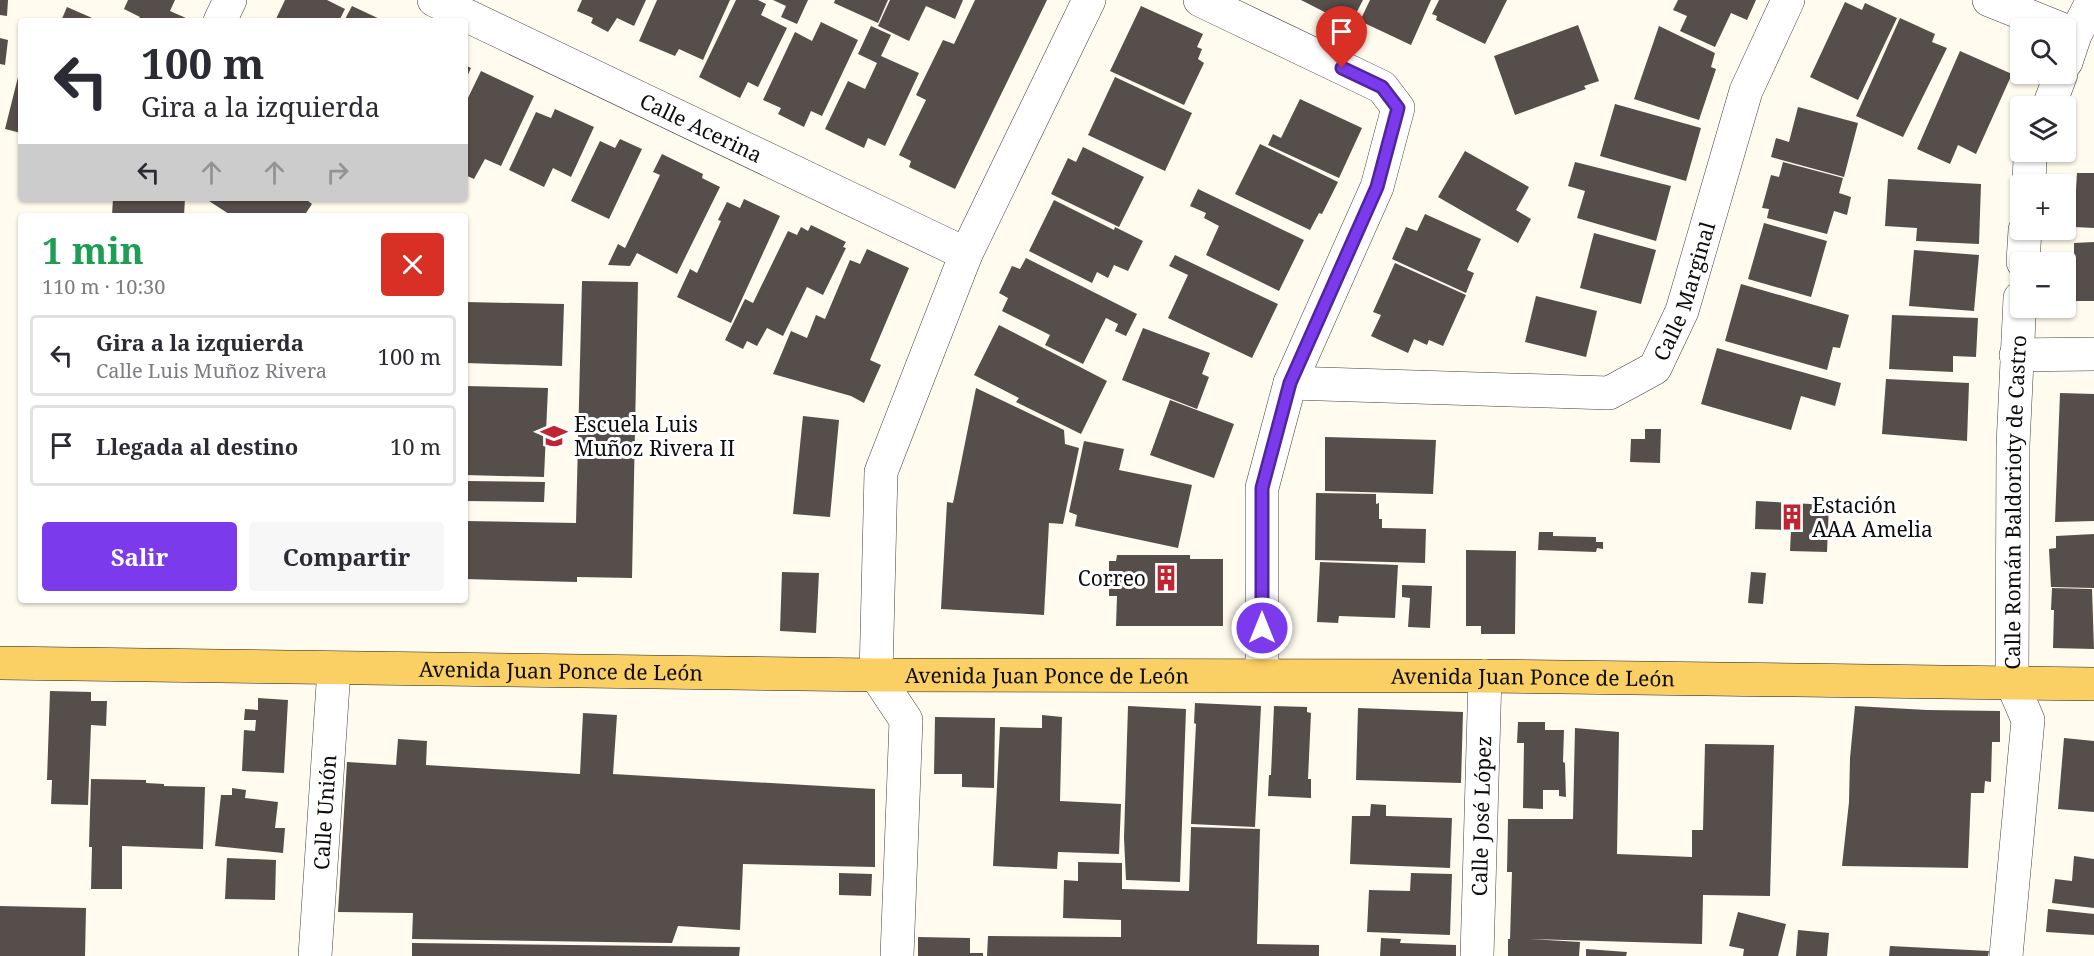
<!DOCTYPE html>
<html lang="es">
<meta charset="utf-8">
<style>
:root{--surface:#fff;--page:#f7f7f7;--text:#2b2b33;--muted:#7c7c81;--line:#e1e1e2;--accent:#7c3aed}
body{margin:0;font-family:"Noto Serif",serif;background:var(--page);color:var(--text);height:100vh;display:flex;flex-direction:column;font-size:22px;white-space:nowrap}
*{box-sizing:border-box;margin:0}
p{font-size:20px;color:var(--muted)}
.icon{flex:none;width:33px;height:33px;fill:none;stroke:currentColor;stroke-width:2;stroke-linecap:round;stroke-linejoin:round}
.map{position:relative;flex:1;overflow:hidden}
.details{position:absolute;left:18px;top:213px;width:450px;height:390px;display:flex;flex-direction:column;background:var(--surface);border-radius:6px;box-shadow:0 2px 4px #0004}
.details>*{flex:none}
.banner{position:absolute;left:18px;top:18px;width:450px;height:183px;border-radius:6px;box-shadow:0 2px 4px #0004;background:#fff;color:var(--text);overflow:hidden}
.tools{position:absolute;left:2010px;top:18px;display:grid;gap:12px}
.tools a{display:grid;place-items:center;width:66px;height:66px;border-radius:6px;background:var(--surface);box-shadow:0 2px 4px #0004;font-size:30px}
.pin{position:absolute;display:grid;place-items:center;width:51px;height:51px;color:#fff;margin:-62px -26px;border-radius:50% 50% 50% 0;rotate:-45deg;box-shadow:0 0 6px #0007}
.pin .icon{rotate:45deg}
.me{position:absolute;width:66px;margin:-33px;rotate:0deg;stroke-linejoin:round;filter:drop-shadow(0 0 4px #0008)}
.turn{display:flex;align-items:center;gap:21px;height:126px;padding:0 24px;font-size:27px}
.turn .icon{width:78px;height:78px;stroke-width:2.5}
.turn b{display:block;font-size:42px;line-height:51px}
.lanes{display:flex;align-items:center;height:57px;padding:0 24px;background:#0003;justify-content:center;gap:30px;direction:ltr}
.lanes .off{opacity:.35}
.round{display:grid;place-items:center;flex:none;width:63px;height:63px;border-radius:6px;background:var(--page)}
.head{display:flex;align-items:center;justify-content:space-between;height:102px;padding:0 24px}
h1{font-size:36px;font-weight:700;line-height:45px;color:#1e9e55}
.action{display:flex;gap:12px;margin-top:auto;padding:12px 24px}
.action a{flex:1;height:69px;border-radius:6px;background:var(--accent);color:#fff;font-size:24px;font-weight:700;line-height:69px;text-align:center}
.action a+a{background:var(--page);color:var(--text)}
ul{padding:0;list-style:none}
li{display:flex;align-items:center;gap:18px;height:81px;margin:0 12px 9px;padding:0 12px;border:3px solid var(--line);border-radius:6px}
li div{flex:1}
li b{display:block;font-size:22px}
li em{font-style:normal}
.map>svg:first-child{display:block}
.building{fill:#564e4a}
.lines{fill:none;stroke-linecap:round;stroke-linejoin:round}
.minor-casing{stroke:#404040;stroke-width:34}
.major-casing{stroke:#1e1e1e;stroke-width:34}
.minor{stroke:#fff;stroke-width:33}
.major{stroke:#facf63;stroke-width:33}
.route-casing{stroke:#51269a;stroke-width:15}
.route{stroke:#7c3aed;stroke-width:10}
.labels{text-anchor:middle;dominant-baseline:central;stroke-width:6;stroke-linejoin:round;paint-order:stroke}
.street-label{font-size:21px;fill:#0d0d0d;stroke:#fff}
.poi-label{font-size:21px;fill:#0d0d0d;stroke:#fff;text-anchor:start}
</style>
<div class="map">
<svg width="2094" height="956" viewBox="0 0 2094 956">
<rect width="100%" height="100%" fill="#fffbee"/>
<g class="building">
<polygon points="0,0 8,0 7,16 0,15"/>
<polygon points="128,0 175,0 170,11 186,18 185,21 142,21 138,19 140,17 124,9"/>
<polygon points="285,0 327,0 345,9 339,21 275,21"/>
<polygon points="582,0 646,0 634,26 617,18 608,32 591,23 593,18 577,11"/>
<polygon points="657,0 730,0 703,60 679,49 675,56 639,41"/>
<polygon points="736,0 758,0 766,4 761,15 787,28 758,87 748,82 740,98 699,77"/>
<polygon points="773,0 808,0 797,24 781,17 786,6"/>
<polygon points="835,0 888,0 878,23 834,3"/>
<polygon points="890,0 963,0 955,19 926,6 909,41 878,26"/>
<polygon points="975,0 1047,0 955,189 909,167 911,161 899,155 926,100 916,95 943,40 954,44"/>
<polygon points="1301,0 1363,0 1350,25"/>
<polygon points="1370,0 1431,0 1411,45 1360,21"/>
<polygon points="1439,0 1507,0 1485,44 1436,20 1437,16 1432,14"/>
<polygon points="1678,0 1756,0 1747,20 1731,13 1715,47 1680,31 1687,16 1673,10"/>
<polygon points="1845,2 1862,10 1865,3 1897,18 1858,100 1810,77"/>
<polygon points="352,6 384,21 344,21"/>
<polygon points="1141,6 1203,34 1197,47 1202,49 1198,59 1204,63 1184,105 1110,71"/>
<polygon points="67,7 99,21 61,21"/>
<polygon points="1900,18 1935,34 1932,42 1947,48 1903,137 1856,116"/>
<polygon points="821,22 858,40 822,116 811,111 804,127 778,114 781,108 763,100 795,32 812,41"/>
<polygon points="1578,25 1599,81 1584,86 1586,89 1515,115 1494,56"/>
<polygon points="871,26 891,35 881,56 919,73 885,146 868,138 864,148 825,129 848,81 865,89 877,63 858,54"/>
<polygon points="1659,26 1715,53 1711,67 1716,69 1699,120 1634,99"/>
<polygon points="0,38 8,40 5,65 0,64"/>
<polygon points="1960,51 2012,74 1976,154 1958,145 1950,164 1917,149"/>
<polygon points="465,65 471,68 465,81"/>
<polygon points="481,71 534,96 501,166 485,159 474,179 465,175 465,104"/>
<polygon points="19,73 21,74 21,133 5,129"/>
<polygon points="1115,77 1192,113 1165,171 1088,135"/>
<polygon points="1300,99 1362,128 1339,178 1268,145 1273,134 1281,138"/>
<polygon points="1615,104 1701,128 1686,181 1600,156"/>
<polygon points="1798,107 1858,123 1844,177 1771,157 1776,138 1789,142"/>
<polygon points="555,109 594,127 571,177 553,168 544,187 509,170 536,112 551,118"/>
<polygon points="620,139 642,149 609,219 571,201 600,141 615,148"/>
<polygon points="1260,144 1338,182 1322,214 1319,213 1310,230 1235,194"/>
<polygon points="1083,147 1144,177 1119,227 1051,194 1068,158 1076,162"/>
<polygon points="1465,151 1529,187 1516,210 1531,219 1518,243 1438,197"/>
<polygon points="662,154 703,174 702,178 720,187 677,274 637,253 630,266 608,265 618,244 625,248 660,175 653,172"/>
<polygon points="1575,162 1671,186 1656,241 1577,218 1585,191 1568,186"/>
<polygon points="1783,162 1843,178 1839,193 1851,197 1847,215 1834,211 1827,234 1767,218 1769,209 1762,208 1771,175 1779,177"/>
<polygon points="2077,173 2094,173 2094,228 2074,227"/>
<polygon points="1888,179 1981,184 1979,244 1916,241 1917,228 1885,226"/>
<polygon points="1198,189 1304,240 1279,291 1206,255 1219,226 1204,218 1206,213 1190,206"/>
<polygon points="113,198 185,198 184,216 112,216"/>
<polygon points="211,198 304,198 312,204 304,216 232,216 209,201"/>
<polygon points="744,199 780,216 731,323 677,297 690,269 697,273 721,221 718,220 727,202 740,208"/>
<polygon points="1054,200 1114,230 1115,227 1143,241 1128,271 1114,265 1108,278 1097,272 1092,283 1029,251"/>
<polygon points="1425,214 1481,239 1467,270 1474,273 1466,293 1392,259 1406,227 1417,231"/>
<polygon points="1764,223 1827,241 1811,297 1748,279"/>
<polygon points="811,225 846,242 843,247 846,248 823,295 807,287 783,336 767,328 757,346 747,341 743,349 725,340 745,299 753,303 788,231 797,235 801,227 808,231"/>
<polygon points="1594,233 1656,250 1641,304 1580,288"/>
<polygon points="2094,242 2094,301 2074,301 2074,243"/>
<polygon points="867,249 909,268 870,360 881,365 864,403 851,396 773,374 791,331 807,338 816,315 825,319 850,260 860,264"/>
<polygon points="1914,250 1979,255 1974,311 1909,306"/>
<polygon points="1175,255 1278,304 1252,358 1168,318 1188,275 1169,266"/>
<polygon points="1026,258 1137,314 1126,336 1115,331 1118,324 1106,318 1083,364 1045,345 1050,335 1002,311 1008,298 999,293 1012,266 1020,269"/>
<polygon points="1395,263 1466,295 1443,346 1429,340 1427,345 1414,339 1408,353 1371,336 1381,315 1373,312"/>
<polygon points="582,281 638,282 632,578 577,577 577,582 465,579 465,521 576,523"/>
<polygon points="1741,284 1849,315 1840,348 1833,347 1827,370 1725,341"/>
<polygon points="1536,296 1597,311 1586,357 1525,342"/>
<polygon points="465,302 564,304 562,366 465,363"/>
<polygon points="1892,315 1978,318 1976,357 1953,356 1953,372 1889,369"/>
<polygon points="999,325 1107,381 1081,434 1016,402 1019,398 974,375"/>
<polygon points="1143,328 1210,353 1202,374 1209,377 1197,409 1122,380"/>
<polygon points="1717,348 1841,383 1835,406 1801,396 1791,430 1701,404"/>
<polygon points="1886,379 1969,383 1967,441 1882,434"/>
<polygon points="465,386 548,388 544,477 465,475"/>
<polygon points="976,388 1064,430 1065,444 1079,448 1063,524 1049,523 1044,615 941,609 947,502 953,503"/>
<polygon points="2060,393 2094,394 2094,521 2055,522"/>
<polygon points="1170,400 1234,424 1214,478 1150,455"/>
<polygon points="803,416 839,420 830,517 793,514"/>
<polygon points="1645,429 1661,429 1660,463 1630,462 1631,439 1645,439"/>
<polygon points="1325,437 1436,440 1433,494 1325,491"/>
<polygon points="1084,441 1124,449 1119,470 1192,485 1178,548 1075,526 1077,515 1069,512"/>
<polygon points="465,481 545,482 544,502 465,501"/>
<polygon points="1316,493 1376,494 1376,504 1379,503 1379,519 1382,519 1382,528 1426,529 1425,563 1315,560"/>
<polygon points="1756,501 1829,505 1827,552 1790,551 1791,530 1755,529"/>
<polygon points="1539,532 1553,532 1553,536 1596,537 1596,542 1603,542 1603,549 1597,548 1596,552 1538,550"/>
<polygon points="2094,534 2094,588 2051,587 2049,549 2056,548 2056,536"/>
<polygon points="1466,550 1516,551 1515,634 1481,634 1481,626 1466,626"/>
<polygon points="1117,555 1190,555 1190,559 1223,559 1223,626 1116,626 1117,596 1109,596 1109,561 1116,561"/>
<polygon points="1320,562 1398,565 1395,618 1339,616 1338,623 1317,622"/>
<polygon points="782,572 819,573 816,633 780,631"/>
<polygon points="1751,572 1766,573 1763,604 1748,603"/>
<polygon points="1402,585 1432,586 1430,628 1408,627 1410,598 1402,597"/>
<polygon points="2052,588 2092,589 2094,649 2053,648 2054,610 2051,610"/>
<polygon points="50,691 91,692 91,701 107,701 106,726 91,725 88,805 51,804 52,780 47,780"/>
<polygon points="258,698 288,700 284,773 242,771 244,730 255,731 256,720 244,720 245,709 258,710"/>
<polygon points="1195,703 1261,706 1255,827 1191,824 1196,724 1194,723"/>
<polygon points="1128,706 1186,709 1180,882 1126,880 1124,838"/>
<polygon points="1274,706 1307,707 1307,712 1311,713 1308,779 1311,779 1311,798 1268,796 1269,775 1271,775"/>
<polygon points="1855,706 1927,710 2000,711 2000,742 1992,742 1991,782 1985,781 1984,793 1971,793 1968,868 1842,866 1849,802 1850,758"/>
<polygon points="1358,708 1463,712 1461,783 1356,780"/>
<polygon points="583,713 617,715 613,774 875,789 875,867 743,864 740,930 678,926 672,943 412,939 413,913 338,912 347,762 396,765 398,739 427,741 426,765 580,774"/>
<polygon points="1042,715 1062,717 1060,801 1121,804 1119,854 1058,852 1057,869 993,866 1000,727 1042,728"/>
<polygon points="935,717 995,718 994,788 962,787 962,774 934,774"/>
<polygon points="1518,722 1545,722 1545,730 1564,730 1563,762 1565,763 1566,797 1559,796 1559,790 1543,790 1543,809 1523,808 1524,743 1517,743"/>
<polygon points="1575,728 1619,732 1617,854 1692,857 1692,830 1703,830 1705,744 1774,745 1770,896 1703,895 1702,944 1530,939 1580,942 1579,956 1508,956 1508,939 1510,939 1512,872 1507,872 1508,819 1573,819"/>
<polygon points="2064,738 2094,741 2094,812 2058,809"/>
<polygon points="91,779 146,780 146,783 164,784 164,786 205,787 203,849 122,846 122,889 91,889 92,847 89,847"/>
<polygon points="232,788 246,790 245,798 278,802 275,828 285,828 283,853 215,846 221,795 232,795"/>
<polygon points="1371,804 1386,805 1386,816 1452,818 1450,868 1350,864 1352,816 1370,816"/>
<polygon points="1191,827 1260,829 1257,944 1319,945 1319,956 987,956 988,936 1121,937 1121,920 1063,918 1064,880 1078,881 1078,862 1122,863 1122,889 1189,891"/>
<polygon points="2074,856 2094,859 2094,908 2052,903 2055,879 2072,881"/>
<polygon points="227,858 276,860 275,900 225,899"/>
<polygon points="839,873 872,874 871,896 839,895"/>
<polygon points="1411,873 1452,874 1450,935 1367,932 1369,890 1410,891"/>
<polygon points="0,906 86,908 85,956 0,956"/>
<polygon points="2048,909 2094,914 2094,935 2046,932"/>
<polygon points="1738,912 1786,924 1778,956 1743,956 1744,949 1729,946"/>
<polygon points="1798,930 1829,933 1827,956 1796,956"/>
<polygon points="918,937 970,938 970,953 983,953 983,956 918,956"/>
<polygon points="1381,938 1401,939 1400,943 1456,945 1456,956 1380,956"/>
<polygon points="412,943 740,947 739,956 412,956"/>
<polygon points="1890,946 1989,951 1988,956 1889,956"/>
<polygon points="1586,949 1627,952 1626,956 1586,956"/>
</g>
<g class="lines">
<g class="minor-casing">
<g id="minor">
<path id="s1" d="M 434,0 L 966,254"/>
<polyline points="1200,0 1382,87 1398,108 1377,187 1290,383 1262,488 1262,675"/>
<polyline points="1989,0 2059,28"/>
<polyline points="220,21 230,0"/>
<polyline points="2066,62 2075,35 2093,0"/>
<polyline points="2049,106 2061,74"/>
<polyline points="2029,184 2030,158 2033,152"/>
<polyline points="2023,262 2025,230"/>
<polyline points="2016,355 2094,354"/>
<path id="s2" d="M 1290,383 L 1609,393 L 1655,368 L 1682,311 L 1746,91 L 1788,0"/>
<path id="s3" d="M 315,956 L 334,669"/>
<polyline points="897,956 906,720 876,675 881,472 966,254 1089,0"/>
<path id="s4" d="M 1477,956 L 1485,676"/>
<path id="s5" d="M 2006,956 L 2028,720 L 2012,683 L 2013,445 L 2020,298"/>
</g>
</g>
<g class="major-casing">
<g id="major">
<path id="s6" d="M 0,663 L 876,675 L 1485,676 L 2094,684"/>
</g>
</g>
<use href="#minor" class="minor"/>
<use href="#major" class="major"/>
</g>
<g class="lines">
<g class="route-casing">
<polyline id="route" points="1262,628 1262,488 1290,383 1377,187 1398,108 1382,87 1342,68"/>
</g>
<use href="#route" class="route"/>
</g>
<defs>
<g id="school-bare" transform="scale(2.07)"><path d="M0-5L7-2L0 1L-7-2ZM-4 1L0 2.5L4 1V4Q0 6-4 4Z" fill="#c02331" stroke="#fff" stroke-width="2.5" paint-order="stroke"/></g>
<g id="building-bare" transform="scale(2.07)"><path d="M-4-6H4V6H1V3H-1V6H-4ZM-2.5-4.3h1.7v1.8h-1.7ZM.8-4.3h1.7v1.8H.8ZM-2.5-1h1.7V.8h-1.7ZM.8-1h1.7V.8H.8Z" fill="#c02331" stroke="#fff" stroke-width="2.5" paint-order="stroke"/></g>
</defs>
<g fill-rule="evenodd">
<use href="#school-bare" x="554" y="436"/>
<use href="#building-bare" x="1792" y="517"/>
<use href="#building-bare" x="1166" y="578"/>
</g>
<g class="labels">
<g class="street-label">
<text stroke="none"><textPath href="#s1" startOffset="296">Calle Acerina</textPath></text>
<text stroke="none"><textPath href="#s2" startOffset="454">Calle Marginal</textPath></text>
<text stroke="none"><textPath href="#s5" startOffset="458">Calle Román Baldorioty de Castro</textPath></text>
<text stroke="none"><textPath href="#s6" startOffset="561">Avenida Juan Ponce de León</textPath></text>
<text stroke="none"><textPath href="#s6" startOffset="1047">Avenida Juan Ponce de León</textPath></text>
<text stroke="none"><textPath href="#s6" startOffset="1533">Avenida Juan Ponce de León</textPath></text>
<text stroke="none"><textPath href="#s3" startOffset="144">Calle Unión</textPath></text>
<text stroke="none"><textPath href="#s4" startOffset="140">Calle José López</textPath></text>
</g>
<g class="poi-label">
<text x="574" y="424">Escuela Luis<tspan x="574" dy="24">Muñoz Rivera II</tspan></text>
<text x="1812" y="505">Estación<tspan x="1812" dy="24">AAA Amelia</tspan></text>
<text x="1146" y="578" text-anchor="end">Correo</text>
</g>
</g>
</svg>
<div class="tools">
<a><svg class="icon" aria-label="search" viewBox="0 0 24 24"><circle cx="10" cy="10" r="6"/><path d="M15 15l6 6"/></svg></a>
<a><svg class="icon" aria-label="layers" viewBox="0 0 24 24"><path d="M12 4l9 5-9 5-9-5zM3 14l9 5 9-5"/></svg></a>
<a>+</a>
<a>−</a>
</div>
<div class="pin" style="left:1342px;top:68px;background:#d93025"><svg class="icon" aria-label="arrive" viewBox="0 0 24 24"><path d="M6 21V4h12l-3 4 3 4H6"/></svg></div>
<svg class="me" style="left:1262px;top:628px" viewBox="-20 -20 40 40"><circle r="17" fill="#7c3aed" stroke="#fff" stroke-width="3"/><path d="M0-11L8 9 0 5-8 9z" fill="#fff"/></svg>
<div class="banner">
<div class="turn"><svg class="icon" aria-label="left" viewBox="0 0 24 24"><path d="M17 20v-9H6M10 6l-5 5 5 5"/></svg><div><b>100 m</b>Gira a la izquierda</div></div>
<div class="lanes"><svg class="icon" aria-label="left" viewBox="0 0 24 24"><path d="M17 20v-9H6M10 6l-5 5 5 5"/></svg><svg class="icon off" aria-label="ahead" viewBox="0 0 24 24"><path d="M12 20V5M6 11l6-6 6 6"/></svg><svg class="icon off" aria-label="ahead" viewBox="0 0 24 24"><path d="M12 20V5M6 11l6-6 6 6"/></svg><svg class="icon off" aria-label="right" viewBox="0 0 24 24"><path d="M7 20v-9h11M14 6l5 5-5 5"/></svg></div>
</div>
<section class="details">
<div class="head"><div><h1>1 min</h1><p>110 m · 10:30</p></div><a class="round" style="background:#d93025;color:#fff"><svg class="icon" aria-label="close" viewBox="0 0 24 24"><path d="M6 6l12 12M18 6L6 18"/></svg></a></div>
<ul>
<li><svg class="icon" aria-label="left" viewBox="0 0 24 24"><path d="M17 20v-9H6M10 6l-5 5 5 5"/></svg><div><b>Gira a la izquierda</b><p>Calle Luis Muñoz Rivera</p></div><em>100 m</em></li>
<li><svg class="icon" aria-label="arrive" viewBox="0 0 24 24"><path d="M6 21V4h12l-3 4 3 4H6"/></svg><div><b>Llegada al destino</b></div><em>10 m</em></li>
</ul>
<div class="action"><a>Salir</a><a>Compartir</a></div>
</section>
</div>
